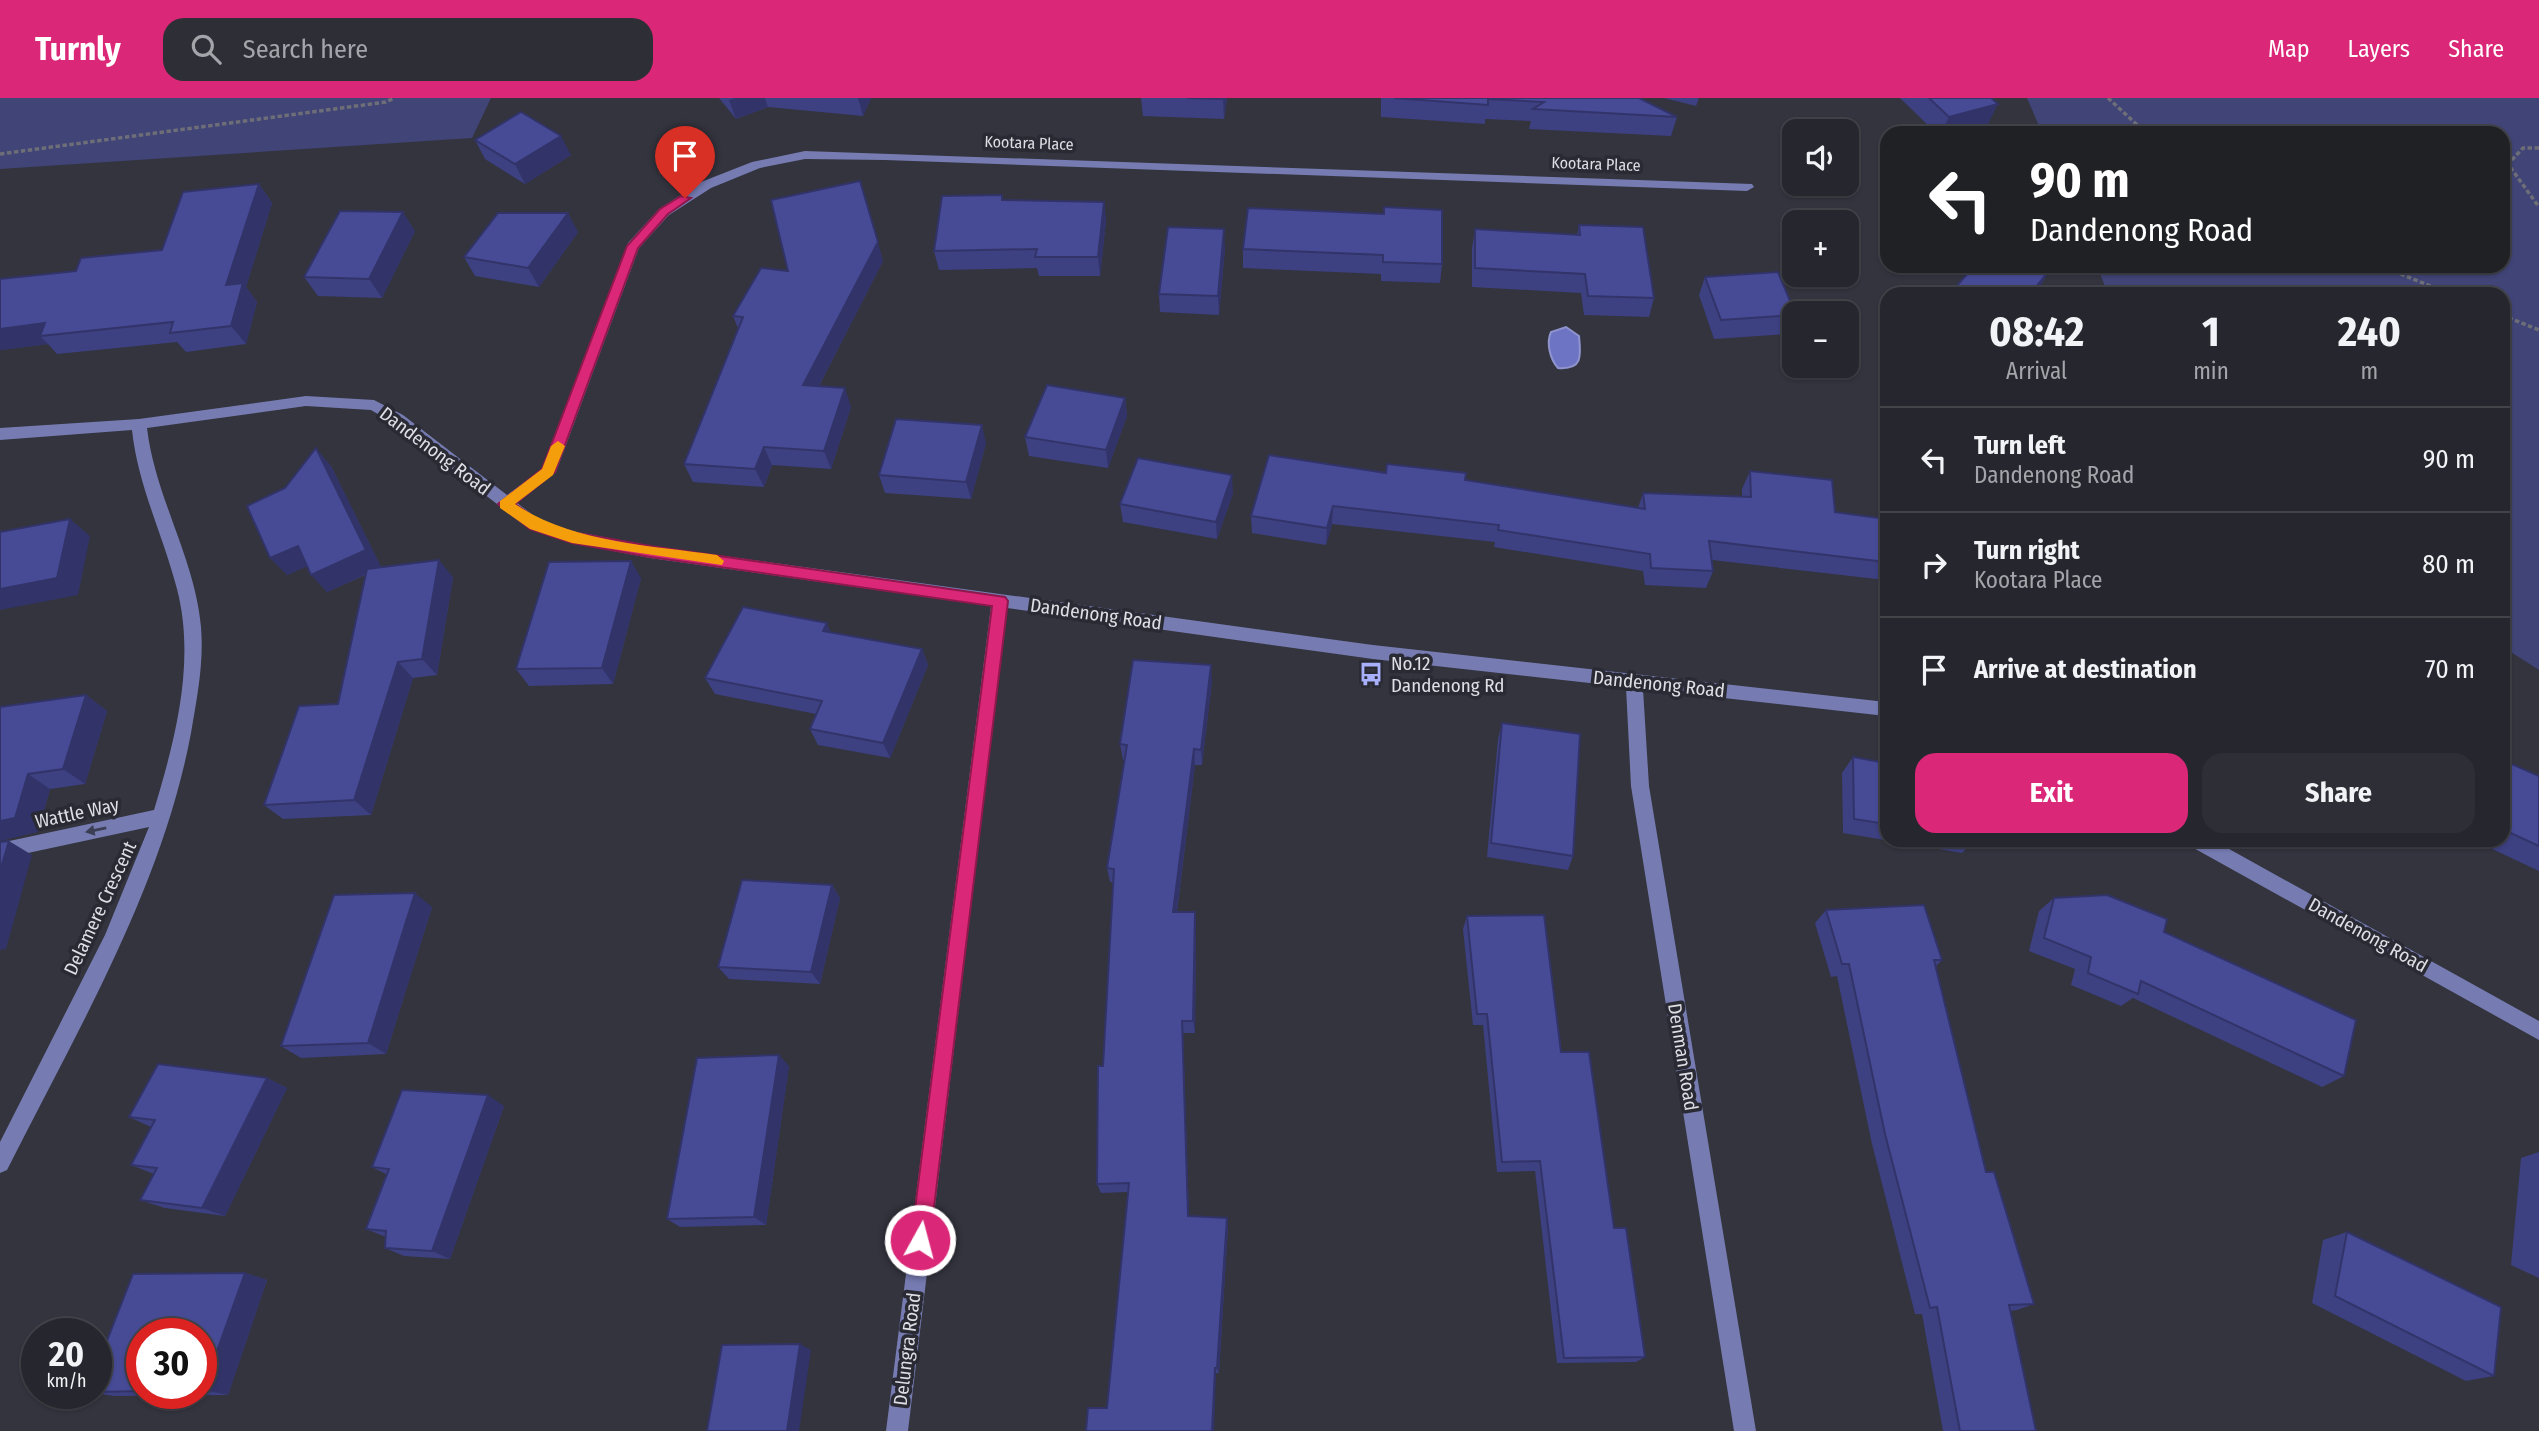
<!DOCTYPE html>
<meta charset="utf-8">
<style>
:root{--surface:#26272e;--page:#2e2f36;--text:#f1f3f6;--muted:#a4a5aa;--line:#42444a;--accent:#db2777}
body{margin:0;font-family:"Fira Sans Condensed",sans-serif;background:var(--page);color:var(--text);height:100vh;display:flex;flex-direction:column;font-size:26px;white-space:nowrap}
*{box-sizing:border-box;margin:0}
p{font-size:23px;color:var(--muted)}
.icon{flex:none;width:38px;height:38px;fill:none;stroke:currentColor;stroke-width:2;stroke-linecap:round;stroke-linejoin:round}
.map{position:relative;flex:1;overflow:hidden}
.side{position:absolute;left:1880px;top:189px;width:630px;height:560px;display:flex;flex-direction:column;background:var(--surface);border-radius:21px;box-shadow:0 2px 5px #0004,0 0 0 2px var(--line)}
.side>*{flex:none}
.hud{position:absolute;left:1880px;top:28px;width:630px;height:147px;border-radius:21px;box-shadow:0 2px 5px #0004,0 0 0 2px var(--line);background:#202124;color:#fff;overflow:hidden}
.fabs{position:absolute;left:1782px;top:21px;display:grid;gap:14px}
.fabs a{display:grid;place-items:center;width:77px;height:77px;border-radius:14px;background:var(--surface);box-shadow:0 2px 5px #0004,0 0 0 2px var(--line);font-size:35px}
.speed{position:absolute;left:21px;top:1220px;display:flex;gap:14px;font-size:35px;font-weight:700;text-align:center}
.speed>*{display:grid;place-content:center;width:91px;height:91px;border-radius:50%;background:var(--surface);box-shadow:0 2px 5px #0004,0 0 0 2px var(--line);line-height:1}
.speed small{font-size:18px;font-weight:400}
.speed .limit{border:10px solid #d22;background:#fff;color:#111}
.pin{position:absolute;display:grid;place-items:center;width:60px;height:60px;color:#fff;margin:-72px -30px;border-radius:50% 50% 50% 0;rotate:-45deg;box-shadow:0 0 7px #0007}
.pin .icon{rotate:45deg}
.me{position:absolute;width:77px;margin:-38px;rotate:7deg;stroke-linejoin:round;filter:drop-shadow(0 0 5px #0008)}
.turn{display:flex;align-items:center;gap:24px;height:147px;padding:0 35px;font-size:32px}
.turn .icon{width:91px;height:91px;stroke-width:2.5}
.turn b{display:block;font-size:49px;line-height:60px}
.eta{display:flex;justify-content:space-evenly;align-items:center;height:119px;text-align:center}
.eta b{font-size:42px;font-weight:700;line-height:49px}
.primary-button{display:flex;gap:14px;margin-top:auto;padding:14px 35px}
.primary-button a{flex:1;height:80px;border-radius:21px;background:var(--accent);color:#fff;font-size:28px;font-weight:700;line-height:80px;text-align:center}
.primary-button a+a{background:var(--page);color:var(--text)}
ul{padding:0;list-style:none}
li{display:flex;align-items:center;gap:21px;height:105px;padding:0 35px;border-top:2px solid var(--line)}
li div{flex:1}
li b{display:block;font-size:26px}
li em{font-style:normal}
header{display:flex;align-items:center;gap:42px;box-sizing:border-box;height:98px;padding:0 35px;background:var(--accent);color:#fff}
header strong{font-size:33px}
nav{display:flex;gap:38px;margin-inline-start:auto;font-size:24px}
.search{width:490px;height:63px;background:var(--page);display:flex;align-items:center;gap:18px;box-sizing:border-box;padding:0 24px;border-radius:21px;color:var(--muted);font-size:26px}
.map>svg:first-child{display:block}
.green{fill:#404476}
.water{fill:#6d74c4;stroke:#8f94ce;stroke-width:2}
.lines{fill:none;stroke-linecap:round;stroke-linejoin:round}
.path{stroke:#6d6e77;stroke-width:3.5;stroke-dasharray:4.5 2.5;stroke-linecap:butt}
.minor{fill:#767cb2;fill-rule:evenodd}
.wall{fill:#3d4081;fill-rule:evenodd}
.shaded-wall{fill:#323469}
.building{fill:#474b96;stroke:#323469;stroke-width:2}
.oneway{fill:#3c3e53}
.route{fill:#db2777;stroke:#8e194d;stroke-width:2}
.slow{fill:#f59e0b}
.labels{text-anchor:middle;dominant-baseline:central;stroke-width:7;stroke-linejoin:round;paint-order:stroke}
.far-street-label{font-size:16px;fill:#dedfe5;stroke:#292a33}
.street-label{font-size:19px;fill:#dedfe5;stroke:#292a33}
.poi-label{font-size:19px;fill:#dedfe5;stroke:#292a33;text-anchor:start}
</style>
<header>
<strong>Turnly</strong>
<div class="search"><svg class="icon" aria-label="search" viewBox="0 0 24 24"><circle cx="10" cy="10" r="6"/><path d="M15 15l6 6"/></svg>Search here</div>
<nav><a>Map</a><a>Layers</a><a>Share</a></nav>
</header>
<div class="map">
<svg width="2539" height="1333" viewBox="0 0 2539 1333">
<rect width="100%" height="100%" fill="#33343e"/>
<g class="green">
<polygon points="0,0 491,0 472,40 0,71"/>
<polygon points="2027,0 2539,0 2539,572 2503,549 2502,196 2108,196 2097,168 2502,168 2502,35 2042,35"/>
</g>
<path class="water" d="M 1566,229 L 1579,238 C 1581,258 1583,272 1558,270 C 1550,261 1546,245 1551,234 Z"/>
<g class="lines">
<g class="path">
<polyline points="2108,0 2146,35"/>
<polyline points="2539,50 2523,50 2508,66 2539,109"/>
<polyline points="0,56 386,4 394,0"/>
<polyline points="2381,168 2450,196"/>
<polyline points="2502,217 2539,232"/>
</g>
<g class="minor">
<path d="M 805,53 L 1752,86 L 1754,89 L 1747,93 L 885,62 L 805,61 L 760,70 L 711,90 L 669,117 L 639,150 L 556,374 L 517,405 L 541,423 L 572,433 L 650,448 L 1373,547 L 1886,604 L 1886,618 L 1643,591 L 1649,688 L 1756,1333 L 1734,1333 L 1631,688 L 1626,589 L 1373,561 L 1007,510 L 908,1333 L 886,1333 L 991,508 L 650,460 L 572,445 L 529,431 L 393,325 L 371,312 L 306,308 L 147,330 C 155,399 195,460 201,529 C 204,565 197,600 191,635 C 162,790 78,931 7,1072 L 0,1075 L 0,1044 L 105,837 L 149,729 L 0,761 L 0,745 L 154,712 C 175,642 196,564 177,491 C 163,437 138,388 132,332 L 0,342 L 0,330 L 139,321 L 306,298 L 374,302 L 403,317 L 507,397 L 542,371 L 628,145 L 659,111 L 701,84 L 752,64 Z"/>
<polygon points="2187,742 2213,742 2539,923 2539,942 2190,748"/>
</g>
</g>
<g class="wall">
<polygon points="719,0 871,0 863,18 768,9 736,21"/>
<polygon points="1141,0 1227,0 1224,21 1143,18"/>
<polygon points="1381,0 1639,0 1677,19 1671,38 1529,31 1531,23 1485,21 1485,26 1381,19"/>
<polygon points="1664,0 1699,0 1696,8"/>
<polygon points="1900,0 1991,0 1988,26 1953,35 1936,35"/>
<polygon points="475,42 571,57 525,86 485,61"/>
<polygon points="259,86 272,105 246,189 257,204 246,246 186,254 177,244 57,256 48,246 0,252 0,181 76,173 162,152"/>
<polygon points="1002,97 1003,102 1104,104 1106,123 1100,178 1039,178 1037,170 939,172 934,153"/>
<polygon points="1248,110 1442,166 1440,185 1381,183 1381,176 1243,170 1243,151"/>
<polygon points="1579,127 1654,200 1649,219 1584,217 1581,195 1472,189 1472,150 1475,131 1577,137"/>
<polygon points="415,133 382,200 318,198 304,179"/>
<polygon points="578,134 539,189 475,178 464,159"/>
<polygon points="1225,150 1219,217 1160,214 1159,196"/>
<polygon points="883,163 819,288 851,309 831,371 772,367 764,389 693,384 684,366 738,230 733,218 788,173"/>
<polygon points="2050,172 2035,196 1952,196 1955,190"/>
<polygon points="1705,179 1794,215 1794,222 1788,236 1714,241 1699,197"/>
<polygon points="1125,300 1127,318 1108,370 1029,358 1025,339"/>
<polygon points="986,345 971,401 885,395 879,377"/>
<polygon points="331,368 381,469 453,479 437,577 413,580 371,717 283,721 264,707 338,606 365,477 327,494 307,468 287,477"/>
<polygon points="1750,373 1835,414 1886,421 1886,514 1885,482 1712,462 1713,473 1706,490 1645,487 1643,473 1494,449 1495,444 1332,426 1326,447 1252,435 1251,418 1386,375 1465,382 1638,410 1643,395 1742,399 1742,391"/>
<polygon points="1233,395 1217,441 1123,424 1120,406"/>
<polygon points="641,480 613,586 529,588 516,571"/>
<polygon points="831,534 922,551 928,567 890,660 818,647 810,631 816,616 715,596 705,580"/>
<polygon points="1212,583 1202,667 1195,667 1177,814 1195,814 1196,827 1195,935 1183,935 1189,1118 1227,1120 1228,1128 1219,1275 1216,1275 1107,1310 1128,1094 1101,1095 1097,1086 1113,784 1110,784 1107,770 1125,662 1123,662 1120,646"/>
<polygon points="86,597 107,613 85,686 50,691 38,734 0,609"/>
<polygon points="1502,625 1573,758 1568,772 1487,759 1498,641"/>
<polygon points="1853,659 1886,665 1886,742 1974,742 1962,755 1843,735 1842,675"/>
<polygon points="2502,662 2539,678 2539,773 2473,742 2502,742"/>
<polygon points="832,787 840,800 820,886 729,881 718,869"/>
<polygon points="2054,800 2164,834 2344,978 2322,989 2133,900 2121,908 2071,887 2075,871 2029,853 2039,813"/>
<polygon points="432,809 386,956 301,960 281,948"/>
<polygon points="1826,812 1942,862 1936,868 1986,1074 2034,1206 2017,1212 2010,1213 2036,1333 1943,1333 1922,1216 1915,1216 1872,1046 1837,878 1831,879 1815,825"/>
<polygon points="1467,818 1561,954 1614,1130 1645,1259 1636,1264 1557,1265 1535,1073 1497,1074 1483,927 1473,927 1463,831"/>
<polygon points="789,968 766,1127 680,1129 667,1121"/>
<polygon points="267,980 287,990 225,1118 165,1110 140,1102 154,1076 131,1067 151,1029 129,1019"/>
<polygon points="504,1008 450,1161 404,1158 385,1150 386,1139 366,1131 386,1076 372,1069"/>
<polygon points="2539,1054 2539,1180 2511,1167 2521,1060"/>
<polygon points="2347,1134 2494,1278 2466,1283 2312,1205 2323,1142"/>
<path d="M 245,1175 L 267,1182 L 228,1297 L 114,1298 L 95,1295 L 96,1295 L 96,1271 L 133,1176 ZM 142,1236 L 201,1236 L 201,1295 L 142,1295 Z"/>
</g>
<g class="shaded-wall">
<polygon points="735,0 765,0 768,9 736,21 729,2"/>
<polygon points="858,0 871,0 863,18"/>
<polygon points="1224,0 1227,0 1224,21 1223,1"/>
<polygon points="1998,6 1988,26 1953,35 1941,35 1949,19"/>
<polygon points="561,38 571,57 525,86 515,66"/>
<polygon points="259,86 272,105 246,189 257,204 246,246 231,228 226,187"/>
<polygon points="1104,104 1106,123 1100,178 1098,159"/>
<polygon points="403,114 415,133 382,200 369,181"/>
<polygon points="568,115 578,134 539,189 528,170"/>
<polygon points="1224,131 1225,150 1219,217 1218,198"/>
<polygon points="878,144 883,163 810,305 803,287"/>
<polygon points="2050,172 2035,196 2030,196"/>
<polygon points="45,225 40,238 48,246 0,252 0,231"/>
<polygon points="845,290 851,309 831,371 824,353"/>
<polygon points="1125,300 1127,318 1108,370 1106,352"/>
<polygon points="982,327 986,345 971,401 966,384"/>
<polygon points="764,349 772,367 764,389 755,371"/>
<polygon points="316,350 331,368 381,469 327,494 311,477"/>
<polygon points="1232,377 1233,395 1217,441 1216,424"/>
<polygon points="1333,408 1332,426 1326,447 1327,430"/>
<polygon points="70,421 90,438 78,497 0,512 0,491"/>
<polygon points="298,448 314,465 287,477 270,460"/>
<polygon points="439,462 453,479 437,577 422,561"/>
<polygon points="631,463 641,480 613,586 602,570"/>
<polygon points="827,525 834,542 823,533"/>
<polygon points="922,551 928,567 890,660 883,645"/>
<polygon points="398,564 413,580 371,717 354,702"/>
<polygon points="1211,567 1212,583 1202,667 1201,652"/>
<polygon points="86,597 107,613 85,686 63,671"/>
<polygon points="1194,651 1195,667 1175,827 1173,814"/>
<polygon points="28,676 50,691 38,734 0,743 0,723"/>
<polygon points="9,743 32,757 6,851 0,852 0,773"/>
<polygon points="832,787 840,800 820,886 811,874"/>
<polygon points="415,795 432,809 386,956 368,945"/>
<polygon points="1195,814 1196,827 1195,935 1193,923"/>
<polygon points="1182,923 1183,935 1189,1126 1188,1118"/>
<polygon points="779,957 789,968 766,1127 754,1119"/>
<polygon points="267,980 287,990 225,1118 202,1110"/>
<polygon points="488,997 504,1008 450,1161 432,1153"/>
<polygon points="1227,1120 1228,1128 1219,1275 1217,1270"/>
<polygon points="245,1175 267,1182 228,1297 203,1292"/>
<polygon points="800,1246 811,1252 799,1333 787,1333"/>
<polygon points="1215,1270 1216,1275 1214,1333 1212,1333"/>
</g>
<g class="building">
<polygon points="1187,0 1224,0 1223,1"/>
<polygon points="1394,0 1639,0 1677,19 1533,11 1544,4 1488,1 1488,7"/>
<polygon points="1929,0 1991,0 1998,6 1949,19"/>
<polygon points="521,14 561,38 515,66 475,42"/>
<polygon points="860,83 878,144 803,287 845,290 824,353 764,349 755,371 684,366 743,219 733,218 761,170 788,173 771,102"/>
<polygon points="259,86 226,187 243,185 231,228 170,235 173,224 40,238 45,225 0,231 0,181 76,173 81,160 162,152 183,94"/>
<polygon points="1002,97 1002,102 1104,104 1098,159 1035,159 1037,151 934,153 942,98"/>
<polygon points="1384,109 1442,112 1442,166 1383,164 1383,157 1243,151 1248,110 1384,116"/>
<polygon points="340,113 403,114 369,181 304,179"/>
<polygon points="498,115 568,115 528,170 464,159"/>
<polygon points="1579,127 1643,129 1654,200 1588,198 1585,176 1475,170 1475,131 1580,137"/>
<polygon points="1168,129 1224,131 1218,198 1159,196"/>
<polygon points="1974,168 2041,168 2050,172 2030,196 1968,196 1955,190"/>
<polygon points="1778,174 1795,215 1794,215 1794,217 1721,222 1705,179"/>
<polygon points="1047,287 1125,300 1106,352 1025,339"/>
<polygon points="896,321 982,327 966,384 879,377"/>
<polygon points="316,350 366,452 311,477 298,448 270,460 247,408 285,390"/>
<polygon points="1269,357 1386,375 1387,366 1466,375 1465,382 1645,411 1643,395 1751,399 1750,373 1832,382 1835,414 1886,421 1886,464 1709,443 1713,473 1651,470 1650,456 1498,432 1499,427 1333,408 1327,430 1251,418"/>
<polygon points="1138,360 1232,377 1216,424 1120,406"/>
<polygon points="70,421 57,480 0,491 0,434"/>
<polygon points="439,462 422,561 398,564 354,702 264,707 299,608 338,606 367,471"/>
<polygon points="631,463 602,570 516,571 549,464"/>
<polygon points="743,509 827,525 823,533 922,551 883,645 810,631 822,603 705,580"/>
<polygon points="1133,562 1211,567 1201,652 1194,651 1173,814 1195,814 1193,923 1182,923 1188,1118 1227,1120 1217,1270 1215,1270 1212,1333 1086,1333 1088,1310 1107,1310 1129,1085 1097,1086 1098,968 1103,968 1114,771 1107,770 1127,647 1120,646"/>
<polygon points="86,597 63,671 28,676 15,720 0,723 0,609"/>
<polygon points="1502,625 1580,636 1573,758 1491,745"/>
<polygon points="1853,659 1886,665 1886,726 1854,721"/>
<polygon points="2502,662 2539,678 2539,748 2502,731"/>
<polygon points="9,743 0,773 0,744"/>
<polygon points="742,782 832,787 811,874 718,869"/>
<polygon points="415,795 368,945 281,948 334,797"/>
<polygon points="2107,797 2167,821 2164,834 2356,922 2344,978 2141,883 2138,896 2088,875 2091,859 2044,840 2054,800"/>
<polygon points="1924,807 1942,862 1934,862 1986,1074 1994,1074 2034,1206 2009,1207 2036,1333 1960,1333 1937,1209 1930,1210 1885,1036 1849,866 1842,866 1826,812"/>
<polygon points="1544,817 1561,954 1589,954 1614,1130 1626,1130 1645,1259 1564,1260 1540,1063 1502,1064 1487,916 1477,916 1467,818"/>
<polygon points="779,957 754,1119 667,1121 697,960"/>
<polygon points="158,966 267,980 202,1110 140,1102 157,1070 131,1067 155,1022 129,1019"/>
<polygon points="402,992 488,997 432,1153 385,1150 386,1133 366,1131 389,1071 372,1069"/>
<polygon points="2347,1134 2501,1209 2494,1278 2335,1198"/>
<polygon points="245,1175 203,1292 201,1292 201,1236 142,1236 142,1293 96,1294 96,1271 133,1176"/>
<polygon points="800,1246 787,1333 707,1333 722,1247"/>
</g>
<defs><path id="oneway-solid" d="M-6-.8H1V-3.2L6.5 0L1 3.2V.8H-6Z" transform="scale(1.75)"/></defs>
<use class="oneway" href="#oneway-solid" transform="translate(96 732) rotate(168)"/>
<polygon class="route" points="681,98 691,100 668,116 638,150 555,374 515,406 540,423 572,434 650,448 1005,499 1008,503 930,1142 927,1148 920,1151 914,1148 911,1142 992,508 650,459 572,445 530,431 498,406 542,371 627,148 660,111"/>
<path class="slow" d="M 558,343 L 565,348 L 553,377 L 515,406 C 573,445 649,447 717,457 L 724,463 L 722,467 L 572,445 L 530,431 L 500,410 L 500,403 L 542,371 L 551,348 Z"/>
<defs>
<g id="bus-bare" transform="scale(1.89)"><path d="M-5-6H5V4H4V6H2V4H-2V6H-4V4H-5ZM-3.5-4V0h7V-4ZM-3.5 1.2v1.5H-2V1.2ZM2 1.2v1.5H3.5V1.2Z" fill="#a8b0fc" stroke="#292a33" stroke-width="2.5" paint-order="stroke"/></g>
</defs>
<g fill-rule="evenodd">
<use href="#bus-bare" x="1371" y="576"/>
</g>
<g class="labels">
<g class="far-street-label">
<text transform="translate(1029 45) rotate(2)">Kootara Place</text>
<text transform="translate(1596 66) rotate(2)">Kootara Place</text>
</g>
<g class="street-label">
<text transform="translate(435 353) rotate(37)">Dandenong Road</text>
<text transform="translate(1096 516) rotate(8)">Dandenong Road</text>
<text transform="translate(1659 586) rotate(6)">Dandenong Road</text>
<text transform="translate(77 715) rotate(-12)">Wattle Way</text>
<text transform="translate(100 810) rotate(-65)">Delamere Crescent</text>
<text transform="translate(2368 837) rotate(29)">Dandenong Road</text>
<text transform="translate(1683 959) rotate(81)">Denman Road</text>
<text transform="translate(907 1251) rotate(-83)">Delungra Road</text>
</g>
<g class="poi-label">
<text x="1391" y="565">No.12<tspan x="1391" dy="22">Dandenong Rd</tspan></text>
</g>
</g>
</svg>
<div class="fabs">
<a><svg class="icon" aria-label="sound" viewBox="0 0 24 24"><path d="M4 9h4l5-4v14l-5-4H4zM17 9q2 3 0 6"/></svg></a>
<a>+</a>
<a>−</a>
</div>
<div class="speed"><div>20<small>km/h</small></div><div class="limit">30</div></div>
<div class="pin" style="left:685px;top:100px;background:#d93025"><svg class="icon" aria-label="arrive" viewBox="0 0 24 24"><path d="M6 21V4h12l-3 4 3 4H6"/></svg></div>
<svg class="me" style="left:920px;top:1142px" viewBox="-20 -20 40 40"><circle r="17" fill="#db2777" stroke="#fff" stroke-width="3"/><path d="M0-11L8 9 0 5-8 9z" fill="#fff"/></svg>
<div class="hud">
<div class="turn"><svg class="icon" aria-label="left" viewBox="0 0 24 24"><path d="M17 20v-9H6M10 6l-5 5 5 5"/></svg><div><b>90 m</b>Dandenong Road</div></div>
</div>
<section class="side">
<div class="eta">
<div><b>08:42</b><p>Arrival</p></div>
<div><b>1</b><p>min</p></div>
<div><b>240</b><p>m</p></div>
</div>
<ul>
<li><svg class="icon" aria-label="left" viewBox="0 0 24 24"><path d="M17 20v-9H6M10 6l-5 5 5 5"/></svg><div><b>Turn left</b><p>Dandenong Road</p></div><em>90 m</em></li>
<li><svg class="icon" aria-label="right" viewBox="0 0 24 24"><path d="M7 20v-9h11M14 6l5 5-5 5"/></svg><div><b>Turn right</b><p>Kootara Place</p></div><em>80 m</em></li>
<li><svg class="icon" aria-label="arrive" viewBox="0 0 24 24"><path d="M6 21V4h12l-3 4 3 4H6"/></svg><div><b>Arrive at destination</b></div><em>70 m</em></li>
</ul>
<div class="primary-button"><a>Exit</a><a>Share</a></div>
</section>
</div>
